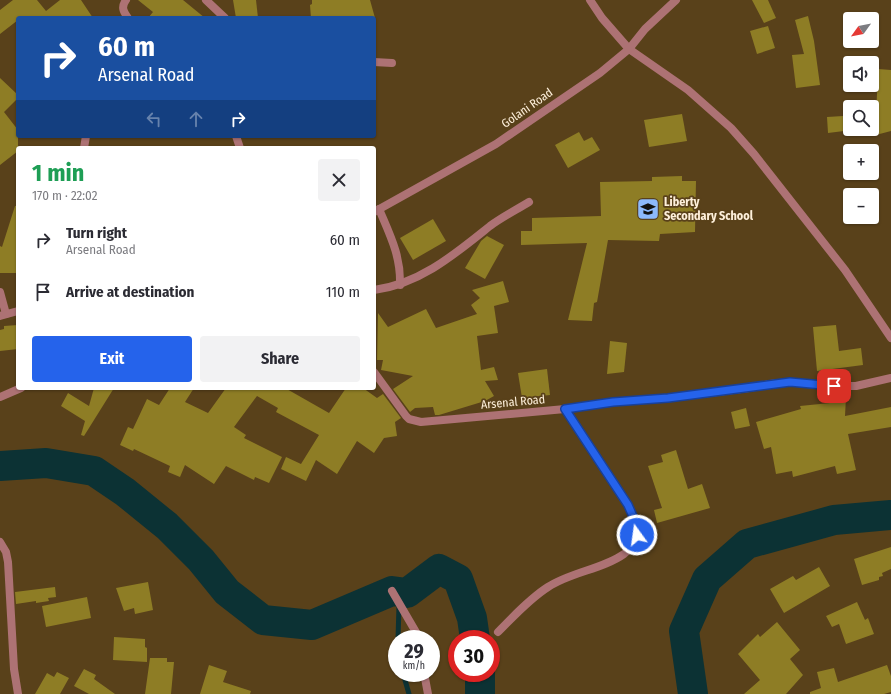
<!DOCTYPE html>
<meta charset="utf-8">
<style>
:root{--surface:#fff;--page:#f2f2f3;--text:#2b2b33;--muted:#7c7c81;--accent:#2563eb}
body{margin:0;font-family:"Fira Sans Condensed",sans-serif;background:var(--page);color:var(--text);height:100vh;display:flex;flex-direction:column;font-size:15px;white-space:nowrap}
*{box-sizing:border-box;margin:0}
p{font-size:13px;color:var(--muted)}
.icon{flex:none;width:22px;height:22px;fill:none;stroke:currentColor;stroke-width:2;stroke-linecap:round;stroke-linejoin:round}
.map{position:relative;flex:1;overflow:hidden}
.sheet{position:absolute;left:16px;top:146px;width:360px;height:244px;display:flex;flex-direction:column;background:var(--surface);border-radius:4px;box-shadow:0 1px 3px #0004}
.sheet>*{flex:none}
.banner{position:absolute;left:16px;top:16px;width:360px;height:122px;border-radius:4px;box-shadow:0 1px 3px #0004;background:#1a4fa0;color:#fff;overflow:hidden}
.needle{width:26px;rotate:237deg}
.buttons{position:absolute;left:843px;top:12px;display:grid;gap:8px}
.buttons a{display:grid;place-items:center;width:36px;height:36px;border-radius:4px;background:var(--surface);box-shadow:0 1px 3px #0004;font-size:20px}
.speed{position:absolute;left:388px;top:630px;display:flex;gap:8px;font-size:20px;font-weight:700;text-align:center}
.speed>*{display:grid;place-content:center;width:52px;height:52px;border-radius:50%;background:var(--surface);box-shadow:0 1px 3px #0004;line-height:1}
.speed small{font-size:10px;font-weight:400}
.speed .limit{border:6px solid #d22;background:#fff;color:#111}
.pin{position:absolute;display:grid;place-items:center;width:34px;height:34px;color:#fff;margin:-17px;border-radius:8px;box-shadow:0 2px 6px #0006}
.me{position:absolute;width:44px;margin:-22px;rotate:346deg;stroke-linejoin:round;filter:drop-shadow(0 0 3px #0008)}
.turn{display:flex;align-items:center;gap:14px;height:84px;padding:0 16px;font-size:18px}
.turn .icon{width:52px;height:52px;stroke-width:2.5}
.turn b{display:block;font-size:28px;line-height:34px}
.lanes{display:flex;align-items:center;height:38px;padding:0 16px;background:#0003;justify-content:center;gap:20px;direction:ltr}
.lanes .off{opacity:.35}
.round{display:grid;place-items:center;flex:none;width:42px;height:42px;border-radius:4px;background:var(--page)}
.overview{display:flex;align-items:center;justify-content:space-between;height:68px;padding:0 16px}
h1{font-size:24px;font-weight:700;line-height:30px;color:#1e9e55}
.primary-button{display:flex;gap:8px;margin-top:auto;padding:8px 16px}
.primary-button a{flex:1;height:46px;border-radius:4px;background:var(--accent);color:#fff;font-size:16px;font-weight:700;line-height:46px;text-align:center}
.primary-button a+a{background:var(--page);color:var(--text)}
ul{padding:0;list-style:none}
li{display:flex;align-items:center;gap:12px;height:52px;padding:0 16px}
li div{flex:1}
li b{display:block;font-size:15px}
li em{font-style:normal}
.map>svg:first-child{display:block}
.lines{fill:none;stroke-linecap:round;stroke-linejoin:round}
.stream{stroke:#0c3234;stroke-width:5}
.river{stroke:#0c3234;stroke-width:30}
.building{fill:#8e7d25}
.street{stroke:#ad7274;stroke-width:8}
.route-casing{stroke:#184099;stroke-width:10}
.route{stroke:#2563eb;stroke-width:7}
.labels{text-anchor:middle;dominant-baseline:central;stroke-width:3.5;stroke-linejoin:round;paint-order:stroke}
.street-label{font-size:12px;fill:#fef0db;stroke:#59411a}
.poi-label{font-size:12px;font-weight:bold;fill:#fef0db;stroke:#59411a;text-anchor:start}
</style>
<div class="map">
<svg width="891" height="694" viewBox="0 0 891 694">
<rect width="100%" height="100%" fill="#59411a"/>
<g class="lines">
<g class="stream">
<polyline points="398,639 399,606 407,593"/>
<polyline points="403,673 409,694"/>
</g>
<g class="river">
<polyline points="0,466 46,463 94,471 125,492 167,526 201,560 227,592 263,620 312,625 392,591 407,593 439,569 458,579 472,618 475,639"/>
<polyline points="480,694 480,673"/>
<polyline points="693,694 684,631 707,579 747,544 834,520 891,515"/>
</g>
</g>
<g class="building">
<polygon points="13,0 37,0 46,11 60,0 81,0 93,18 18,18 18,20 0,34 0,10"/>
<polygon points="138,0 183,0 205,18 148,18 153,12"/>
<polygon points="233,0 256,0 258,18 236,18"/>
<polygon points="312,0 370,0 375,18 311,18 310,5 312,4"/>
<polygon points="752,0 768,0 776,18 764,23"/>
<polygon points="808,16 814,41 820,85 796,88 792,55 804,54 795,20"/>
<polygon points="768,26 775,48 757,54 750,31"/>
<polygon points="878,69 891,70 891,131 872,136 872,119 876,118"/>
<polygon points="0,78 18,95 18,98 4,112 18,130 18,151 0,165"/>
<polygon points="682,114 687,141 649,147 644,120"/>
<polygon points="843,116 844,131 828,133 827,117"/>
<polygon points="579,132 584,141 592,137 600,150 568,168 555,145"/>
<polygon points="682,176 682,181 696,181 695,232 660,234 659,241 608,240 597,302 594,303 592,321 568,320 587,243 521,245 521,231 532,231 532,218 601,216 600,182 652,181 652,177"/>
<polygon points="15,206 18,206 18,273 0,273 0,246 2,247"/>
<polygon points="433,219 446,241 413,260 400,238"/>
<polygon points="487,236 504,245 485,279 465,268 481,241"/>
<polygon points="503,281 509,302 494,306 498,333 477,336 481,370 494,367 498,380 485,381 494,396 485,401 439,415 435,415 433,407 415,408 410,412 393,389 413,376 381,370 383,360 377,360 378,313 388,327 426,309 436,328 477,314 471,305 480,298 472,290"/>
<polygon points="18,325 18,349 0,351 0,330 4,329 4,326"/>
<polygon points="836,325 839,351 861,348 863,365 817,371 813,327"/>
<polygon points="610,341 627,343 624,372 607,374"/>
<polygon points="547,369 550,395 522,398 518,373"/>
<polygon points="94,388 114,388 84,436 81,435 85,421 61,406 68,393 89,406"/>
<polygon points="170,388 194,388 185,402 208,413 226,388 285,388 329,413 346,388 363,388 377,398 383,394 401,418 395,422 397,436 384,438 374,453 357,441 337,474 316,460 306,481 281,469 286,457 301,464 319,435 276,412 278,408 257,396 234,427 246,435 244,438 282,457 269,483 255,477 254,480 226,466 214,484 185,465 180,477 168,472 170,466 134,449 133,451 120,445 128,427 133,429 147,399 159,405"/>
<polygon points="831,396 846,397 845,416 891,407 891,427 848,434 856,470 837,474 835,466 793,477 792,471 776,474 771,447 764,449 756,422 801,409 800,406 830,403"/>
<polygon points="746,408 750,426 735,429 731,412"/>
<polygon points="676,450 688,489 702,484 710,508 657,523 654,510 662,508 648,466 663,462 661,455"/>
<polygon points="891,547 891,569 882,573 883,576 879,577 879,580 862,585 854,559"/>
<polygon points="819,567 830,586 784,613 770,589 793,576 796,580"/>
<polygon points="148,582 153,610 135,614 134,608 124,611 116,588"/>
<polygon points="55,587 56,597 48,598 49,601 36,603 36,601 16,604 15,592"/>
<polygon points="87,597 91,618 46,627 42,606"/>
<polygon points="857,602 865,620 868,618 874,634 846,644 839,624 832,627 826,616"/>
<polygon points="777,622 800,650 790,659 803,675 786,694 744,694 760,680 738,654 758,634 760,637"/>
<polygon points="114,637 145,639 145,647 147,648 147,662 113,660"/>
<polygon points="150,658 167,658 167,662 174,662 171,694 145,694"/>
<polygon points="209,665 227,671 223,682 251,691 250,694 200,694"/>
<polygon points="887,665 891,676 891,692 884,694 810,694 810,692 821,688 817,672 834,668 838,682"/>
<polygon points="84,669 96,675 94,679 115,694 89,694 74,686"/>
<polygon points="57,672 69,678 60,694 35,694 47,673 54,677"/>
</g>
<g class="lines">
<g class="street">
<path d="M 126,0 C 121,7 123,11 128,18"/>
<polyline points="206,0 225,18"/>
<polyline points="590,0 602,18 629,49 688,90 731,128 754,154 845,270 891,338"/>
<polyline points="374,62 392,63"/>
<polyline points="236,136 240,148"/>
<polyline points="84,148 86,136"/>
<path d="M 379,209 C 390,235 401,256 400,285"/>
<polyline points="374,212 496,144 600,73 629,49 645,29 676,0"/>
<path d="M 374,290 C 420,284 455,254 490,226 C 502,217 516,210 529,202"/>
<polyline points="0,292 6,314"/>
<polyline points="0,316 18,311"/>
<polyline points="374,372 406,416 409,419 421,422 565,409 613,402 668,398 749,388 770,384 790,382 834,386 856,386 891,378"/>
<polyline points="0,397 21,388"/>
<polyline points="0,542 6,552 8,562 14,669 18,694"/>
<polyline points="392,591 420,639"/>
<path d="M 498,632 C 513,617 529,599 548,587 C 571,572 603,569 624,554 C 629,550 637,541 637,534 C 638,525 632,514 628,505 L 565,409"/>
<polyline points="424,673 428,694"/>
</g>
</g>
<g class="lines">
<g class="route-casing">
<polyline id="route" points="637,535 635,521 628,505 565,409 613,402 668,398 790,382 834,386"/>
</g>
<use href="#route" class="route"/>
</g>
<defs>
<g id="school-square" transform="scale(1.15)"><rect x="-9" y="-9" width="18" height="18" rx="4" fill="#8cb9fc" stroke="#59411a"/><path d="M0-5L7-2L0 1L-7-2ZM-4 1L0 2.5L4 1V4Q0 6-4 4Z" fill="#111"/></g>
</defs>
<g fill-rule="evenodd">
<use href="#school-square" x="648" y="209"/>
</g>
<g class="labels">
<g class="street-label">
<text transform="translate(527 108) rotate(-35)">Golani Road</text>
<text transform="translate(513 402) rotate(-5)">Arsenal Road</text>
</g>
<g class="poi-label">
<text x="664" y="202">Liberty<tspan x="664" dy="14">Secondary School</tspan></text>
</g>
</g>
</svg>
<div class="buttons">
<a><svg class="needle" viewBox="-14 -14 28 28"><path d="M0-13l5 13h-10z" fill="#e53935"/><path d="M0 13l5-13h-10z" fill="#7c7c81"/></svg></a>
<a><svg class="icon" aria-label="sound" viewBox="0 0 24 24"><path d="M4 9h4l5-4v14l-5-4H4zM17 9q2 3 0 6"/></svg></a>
<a><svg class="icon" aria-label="search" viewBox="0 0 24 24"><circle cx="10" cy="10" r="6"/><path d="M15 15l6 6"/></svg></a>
<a>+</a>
<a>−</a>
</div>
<div class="speed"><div>29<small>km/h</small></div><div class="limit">30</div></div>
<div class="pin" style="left:834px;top:386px;background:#d93025"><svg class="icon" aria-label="arrive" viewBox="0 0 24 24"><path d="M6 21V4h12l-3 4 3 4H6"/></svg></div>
<svg class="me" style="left:637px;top:535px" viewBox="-20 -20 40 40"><circle r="17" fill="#2563eb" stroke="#fff" stroke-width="3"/><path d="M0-11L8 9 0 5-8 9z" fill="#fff"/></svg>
<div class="banner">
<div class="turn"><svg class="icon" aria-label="right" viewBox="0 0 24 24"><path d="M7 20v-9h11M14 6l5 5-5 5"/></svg><div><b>60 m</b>Arsenal Road</div></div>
<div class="lanes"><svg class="icon off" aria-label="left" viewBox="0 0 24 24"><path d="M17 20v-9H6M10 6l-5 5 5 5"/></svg><svg class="icon off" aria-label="ahead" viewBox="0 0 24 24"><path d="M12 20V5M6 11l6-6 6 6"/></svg><svg class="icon" aria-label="right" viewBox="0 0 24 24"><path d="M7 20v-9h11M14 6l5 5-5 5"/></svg></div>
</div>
<section class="sheet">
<div class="overview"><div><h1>1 min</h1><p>170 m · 22:02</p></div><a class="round"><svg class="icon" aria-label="close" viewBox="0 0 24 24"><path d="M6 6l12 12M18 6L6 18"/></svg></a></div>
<ul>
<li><svg class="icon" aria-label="right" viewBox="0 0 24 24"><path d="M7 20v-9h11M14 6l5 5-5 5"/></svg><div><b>Turn right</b><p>Arsenal Road</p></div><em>60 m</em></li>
<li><svg class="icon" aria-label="arrive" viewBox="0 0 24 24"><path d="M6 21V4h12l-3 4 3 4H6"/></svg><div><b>Arrive at destination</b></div><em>110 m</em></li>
</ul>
<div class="primary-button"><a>Exit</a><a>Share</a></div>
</section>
</div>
